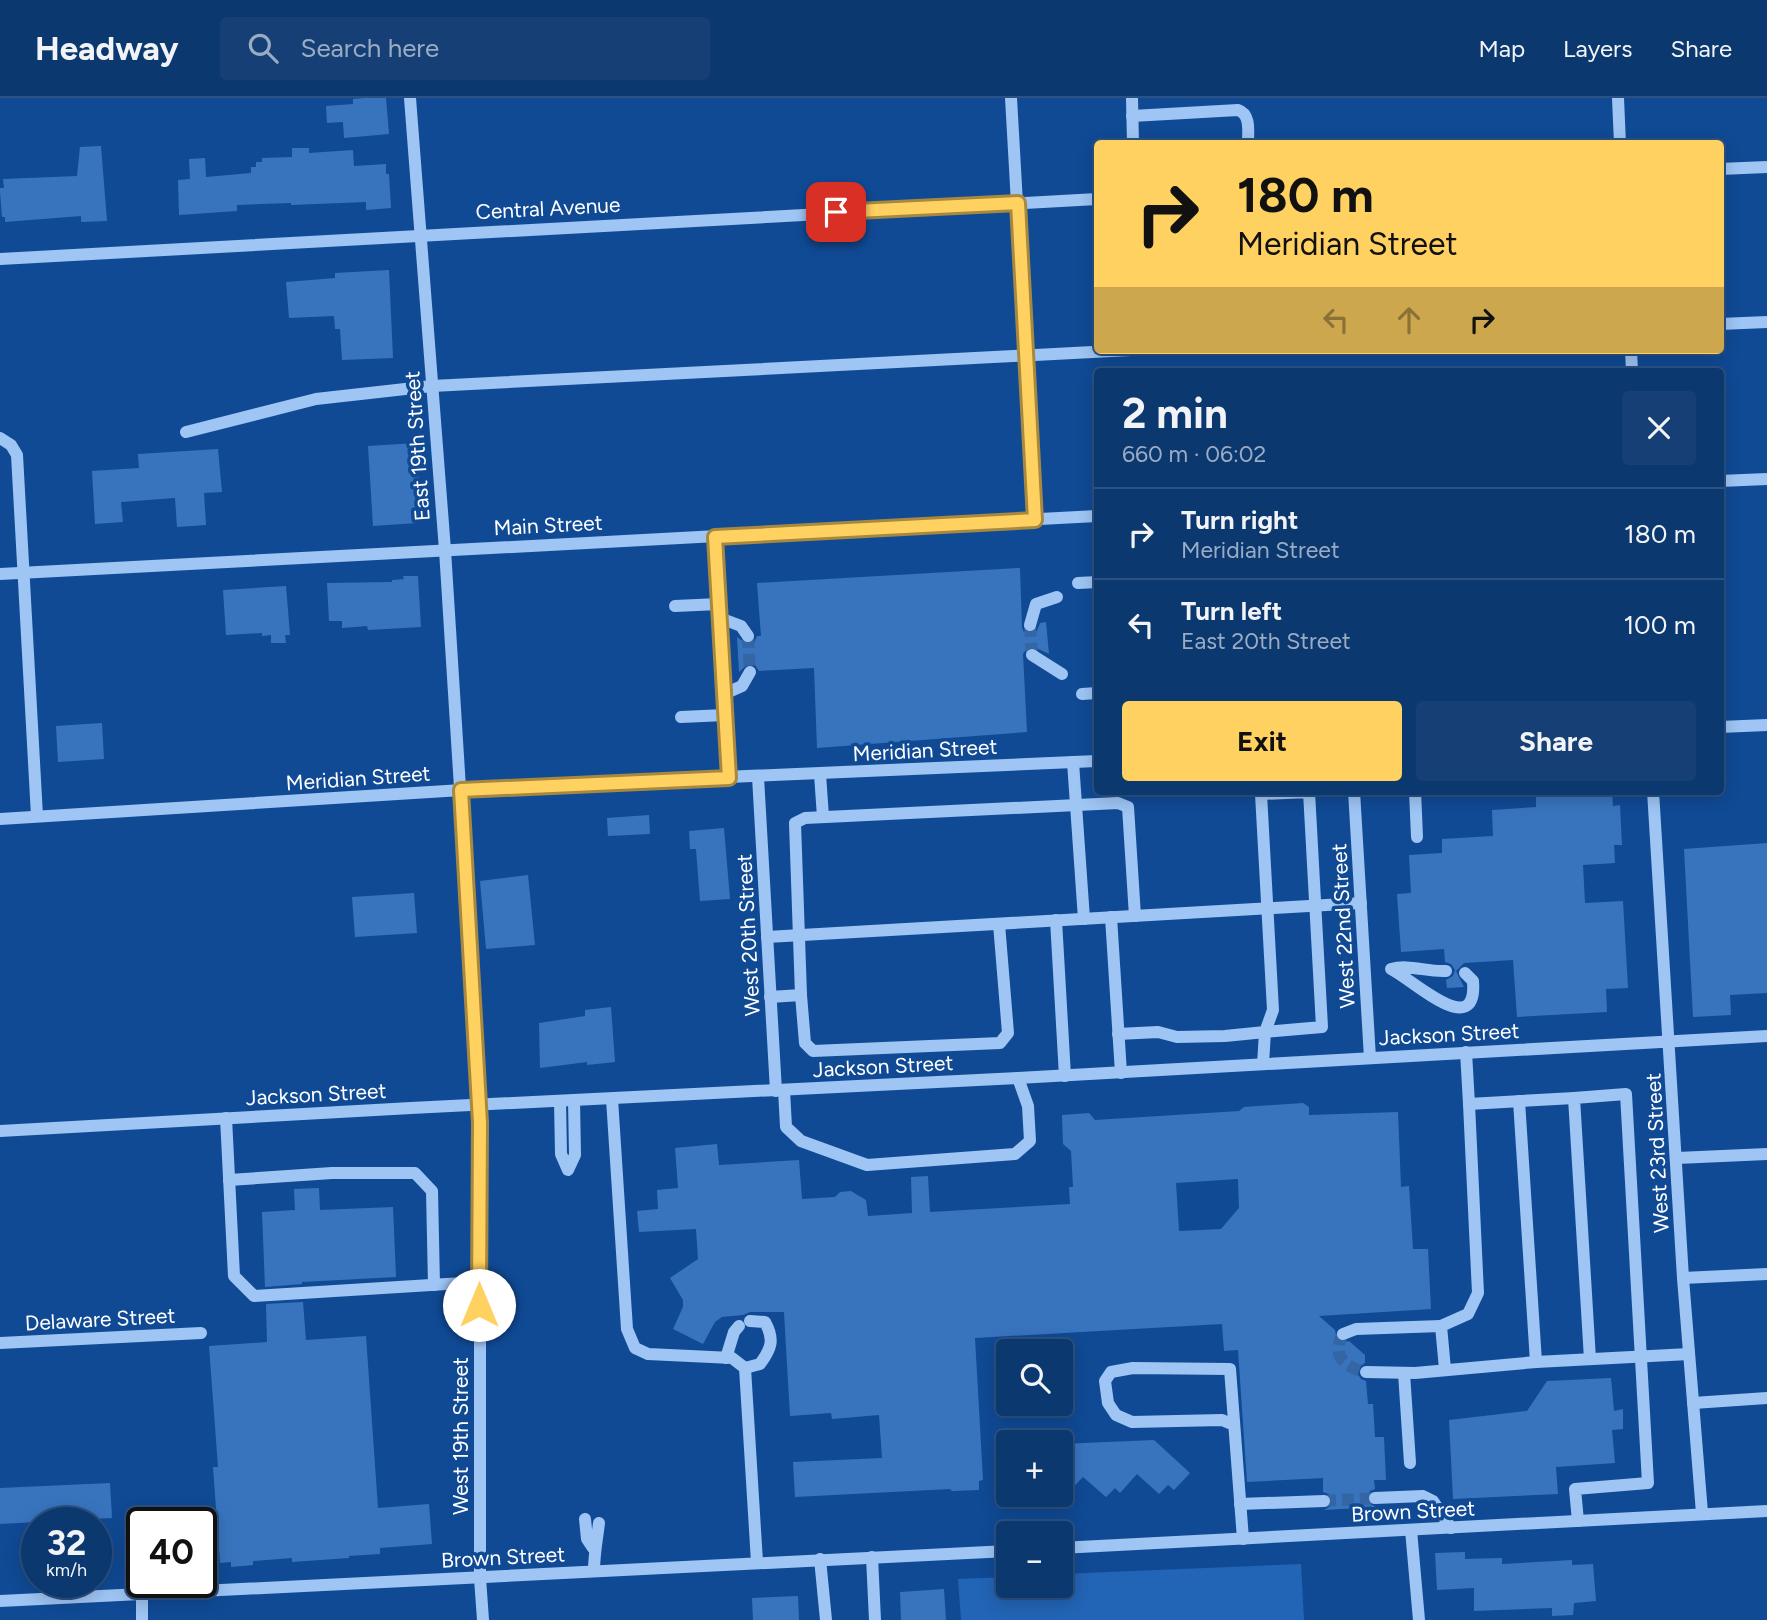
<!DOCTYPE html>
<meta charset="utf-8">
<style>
:root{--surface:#0c3870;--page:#153f75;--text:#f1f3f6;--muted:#9aacc3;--line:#2c5283;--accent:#ffd161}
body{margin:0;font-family:Figtree,sans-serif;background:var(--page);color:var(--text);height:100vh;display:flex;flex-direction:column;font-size:26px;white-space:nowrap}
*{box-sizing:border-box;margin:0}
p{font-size:23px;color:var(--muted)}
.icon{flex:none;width:38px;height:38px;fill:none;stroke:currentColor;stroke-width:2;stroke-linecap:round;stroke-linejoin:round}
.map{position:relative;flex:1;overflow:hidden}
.panel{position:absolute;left:1094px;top:270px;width:630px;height:427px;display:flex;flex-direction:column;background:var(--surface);border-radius:7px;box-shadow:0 4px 18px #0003,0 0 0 2px var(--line)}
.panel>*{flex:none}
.guide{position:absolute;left:1094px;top:42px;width:630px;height:214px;border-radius:7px;box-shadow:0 4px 18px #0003,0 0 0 2px var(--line);background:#ffd161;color:#111;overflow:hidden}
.controls{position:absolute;left:996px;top:1241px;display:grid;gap:14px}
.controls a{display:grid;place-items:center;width:77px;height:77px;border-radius:7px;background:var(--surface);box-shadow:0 4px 18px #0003,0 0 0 2px var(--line);font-size:35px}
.speed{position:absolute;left:21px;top:1409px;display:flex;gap:14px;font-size:35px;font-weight:700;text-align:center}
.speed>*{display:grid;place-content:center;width:91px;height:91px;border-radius:50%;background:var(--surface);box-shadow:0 4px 18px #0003,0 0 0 2px var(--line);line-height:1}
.speed small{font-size:18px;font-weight:400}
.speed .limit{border:4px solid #111;border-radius:10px;background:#fff;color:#111}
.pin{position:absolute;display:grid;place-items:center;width:60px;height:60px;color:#fff;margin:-30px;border-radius:14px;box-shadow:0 4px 10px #0006}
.me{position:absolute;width:77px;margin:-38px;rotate:0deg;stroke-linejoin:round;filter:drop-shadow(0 0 5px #0008)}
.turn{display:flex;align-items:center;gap:24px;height:147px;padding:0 28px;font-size:32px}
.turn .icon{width:91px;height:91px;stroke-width:2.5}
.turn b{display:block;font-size:49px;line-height:60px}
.lanes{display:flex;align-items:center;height:66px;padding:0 28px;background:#0003;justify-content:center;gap:35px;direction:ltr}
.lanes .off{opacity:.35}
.round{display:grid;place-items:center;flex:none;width:74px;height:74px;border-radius:7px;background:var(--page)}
.headline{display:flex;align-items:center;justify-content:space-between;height:119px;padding:0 28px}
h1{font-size:42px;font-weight:700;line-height:52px}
.cta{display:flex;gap:14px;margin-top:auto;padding:14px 28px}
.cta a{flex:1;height:80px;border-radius:7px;background:var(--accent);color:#111;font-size:28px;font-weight:700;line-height:80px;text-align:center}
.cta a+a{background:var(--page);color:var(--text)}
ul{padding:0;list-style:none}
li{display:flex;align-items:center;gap:21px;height:91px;padding:0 28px;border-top:2px solid var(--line)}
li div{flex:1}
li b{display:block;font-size:26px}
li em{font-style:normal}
header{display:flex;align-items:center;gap:42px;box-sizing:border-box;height:98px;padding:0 35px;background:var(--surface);border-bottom:2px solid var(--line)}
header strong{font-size:33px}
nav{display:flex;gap:38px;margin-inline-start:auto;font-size:24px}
.search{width:490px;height:63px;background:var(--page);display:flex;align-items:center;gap:18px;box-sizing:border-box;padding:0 24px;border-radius:7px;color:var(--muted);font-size:26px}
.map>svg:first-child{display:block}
.green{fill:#2264b5}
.building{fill:#3874be;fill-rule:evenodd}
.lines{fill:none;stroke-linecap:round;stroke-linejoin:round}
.minor-tunnel{stroke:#3465a5;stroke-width:12;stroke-dasharray:12 6;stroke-linecap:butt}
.minor{stroke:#9ec5f4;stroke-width:12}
.route-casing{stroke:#a6883f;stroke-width:18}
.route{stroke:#ffd161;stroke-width:12}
.labels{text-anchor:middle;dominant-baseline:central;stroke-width:7;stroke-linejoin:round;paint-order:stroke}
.street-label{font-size:21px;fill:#fff;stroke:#104a95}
</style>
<header>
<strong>Headway</strong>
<div class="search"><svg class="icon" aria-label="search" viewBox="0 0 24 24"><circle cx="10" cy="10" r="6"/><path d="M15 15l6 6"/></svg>Search here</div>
<nav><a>Map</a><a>Layers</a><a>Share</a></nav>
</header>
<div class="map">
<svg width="1767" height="1522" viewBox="0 0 1767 1522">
<rect width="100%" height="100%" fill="#104a95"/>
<polygon class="green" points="1301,1466 1304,1522 961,1522 958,1481 1008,1479 1008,1488 1060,1488 1061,1476"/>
<g class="building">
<polygon points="364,0 386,0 389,36 344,40 343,24 327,25 326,8 353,6 353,1"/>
<polygon points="101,48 107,123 81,124 81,118 5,124 5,119 2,119 0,94 0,90 4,90 3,81 77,78 80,49"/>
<polygon points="292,50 309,50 309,55 353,52 354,68 386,66 386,76 389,76 391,110 366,112 366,104 291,107 291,105 237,107 237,113 179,117 178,82 190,81 189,61 205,60 206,79 251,75 251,69 256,69 256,64 262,64 262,60 292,59"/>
<polygon points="389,172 393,260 342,262 340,231 335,231 334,218 289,220 286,184 335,180 335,175"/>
<polygon points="416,345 420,397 415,397 417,425 373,428 368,348"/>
<polygon points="218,351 222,394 204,395 206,427 177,429 175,400 121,404 123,424 95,426 92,373 139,370 138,356"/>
<polygon points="1020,470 1022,530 1024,534 1031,536 1037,533 1040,525 1046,524 1049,556 1032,548 1027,550 1023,556 1027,634 817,650 814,570 759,573 755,567 749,565 739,574 737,539 748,547 754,545 757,538 761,538 757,485"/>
<polygon points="403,478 418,478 421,529 368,532 367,528 342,530 342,523 329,523 327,485 392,484 392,482 404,481"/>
<polygon points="286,488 290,537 285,537 286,545 271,545 271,537 262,538 262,535 226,537 223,492"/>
<polygon points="102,625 104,661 58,664 56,628"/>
<polygon points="1536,693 1612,693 1613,708 1620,707 1622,747 1614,747 1615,765 1583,767 1585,805 1623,803 1628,890 1606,891 1607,914 1517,919 1513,862 1464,865 1456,873 1464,889 1447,890 1446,882 1453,878 1455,872 1451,866 1445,864 1444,851 1401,854 1397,796 1411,795 1409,757 1442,755 1442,741 1493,738 1492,712 1536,709"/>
<polygon points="649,717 650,736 608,738 607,720"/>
<polygon points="724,730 730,801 700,803 696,751 690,751 689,733"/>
<polygon points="1767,745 1767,895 1730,897 1731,917 1693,919 1684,751"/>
<polygon points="528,777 535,847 486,851 480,783"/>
<polygon points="414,795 417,835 355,839 352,799"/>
<polygon points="611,909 615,964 587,967 587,964 540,970 539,925 585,918 585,912"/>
<path d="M 1303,1005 L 1309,1009 L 1309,1017 L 1398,1014 L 1401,1089 L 1409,1088 L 1413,1151 L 1428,1151 L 1431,1211 L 1319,1218 L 1335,1232 L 1337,1242 L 1342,1245 L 1349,1243 L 1365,1257 L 1365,1265 L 1359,1269 L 1357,1275 L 1361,1281 L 1366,1283 L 1368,1306 L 1373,1306 L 1375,1339 L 1384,1339 L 1386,1382 L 1374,1382 L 1375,1391 L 1370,1393 L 1366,1400 L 1368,1405 L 1376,1409 L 1324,1412 L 1331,1408 L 1333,1402 L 1329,1396 L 1323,1394 L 1323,1380 L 1247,1384 L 1238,1252 L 1224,1253 L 1222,1226 L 975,1240 L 983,1382 L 979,1383 L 979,1392 L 952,1393 L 950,1391 L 795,1399 L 793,1364 L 882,1360 L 879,1317 L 832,1321 L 831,1315 L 790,1318 L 784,1214 L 750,1214 L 743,1217 L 722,1219 L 715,1224 L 703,1246 L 673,1231 L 683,1209 L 683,1202 L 670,1180 L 698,1161 L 696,1131 L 639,1134 L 637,1113 L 658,1111 L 657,1092 L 678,1090 L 675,1050 L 717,1046 L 719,1067 L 799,1062 L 802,1101 L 835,1099 L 840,1094 L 851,1093 L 866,1102 L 868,1118 L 912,1115 L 911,1079 L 928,1078 L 930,1114 L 1070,1106 L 1069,1089 L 1073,1089 L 1071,1053 L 1063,1046 L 1062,1017 L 1089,1015 L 1095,1022 L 1239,1013 L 1244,1009 ZM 1238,1081 L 1239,1110 L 1221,1131 L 1179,1133 L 1176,1085 Z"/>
<polygon points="319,1090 320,1112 393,1109 396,1179 302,1184 302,1186 265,1189 262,1114 295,1112 294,1091"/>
<polygon points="303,1204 306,1242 366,1238 378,1410 429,1406 432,1446 380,1450 380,1456 349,1458 349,1460 292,1464 292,1460 253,1463 253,1467 231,1469 231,1464 220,1465 213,1369 218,1369 209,1248 267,1244 266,1206"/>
<polygon points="1611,1280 1614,1313 1623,1311 1623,1331 1612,1332 1615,1365 1556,1369 1558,1396 1453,1401 1449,1322 1527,1313 1547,1283"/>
<polygon points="1154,1342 1190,1375 1174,1392 1168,1387 1159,1396 1137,1376 1120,1395 1115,1390 1106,1399 1083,1379 1060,1403 1060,1346"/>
<polygon points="110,1385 112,1420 0,1426 0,1390"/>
<polygon points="1465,1454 1465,1461 1502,1460 1502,1466 1572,1462 1572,1467 1593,1466 1596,1503 1574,1505 1573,1517 1552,1518 1552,1510 1474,1513 1474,1490 1437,1492 1435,1455"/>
<polygon points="944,1491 946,1522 901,1522 900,1494"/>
<polygon points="798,1498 799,1522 753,1522 752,1500"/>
</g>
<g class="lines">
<g class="minor-tunnel">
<polyline points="1030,527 1032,557"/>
<polyline points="748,538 750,574"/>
<path d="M 1343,1236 C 1330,1258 1346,1270 1366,1274"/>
<polyline points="1324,1403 1375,1400"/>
</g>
<g class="minor">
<polyline points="410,0 445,452 480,1007 480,1480 483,1522"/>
<polyline points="1011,0 1035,422"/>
<polyline points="1132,0 1133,46"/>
<polyline points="1618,0 1620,46"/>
<path d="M 1132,18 L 1238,12 C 1251,16 1248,34 1248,46"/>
<polyline points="1720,71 1767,69"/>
<polyline points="0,161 1097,101"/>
<polyline points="1720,226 1767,224"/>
<polyline points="1631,252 1632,273"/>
<polyline points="186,334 316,301 432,288 1131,252"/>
<polyline points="0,340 11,347 17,357 37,718"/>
<polyline points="1720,383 1767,381"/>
<polyline points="715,439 729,680"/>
<polyline points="0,476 1097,418"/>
<polyline points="1078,485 1097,484"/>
<polyline points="675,508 719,506"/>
<polyline points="720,520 741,528 748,538"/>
<polyline points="1030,527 1036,506 1057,499"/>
<polyline points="1032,557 1062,576"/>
<polyline points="724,596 742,588 750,574"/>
<polyline points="1082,596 1097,595"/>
<polyline points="681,619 725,617"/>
<polyline points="1720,629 1767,627"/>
<polyline points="1073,664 1084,821"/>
<polyline points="820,676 823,719"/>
<polyline points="758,679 776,993"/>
<polyline points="1354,693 1370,960"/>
<polyline points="1415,693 1417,739"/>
<polyline points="1653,693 1683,1180 1702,1415"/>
<polyline points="0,721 541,687 1097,663"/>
<polyline points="1111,819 1121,975"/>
<polyline points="1056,822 1065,978"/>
<polyline points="767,839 1361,805"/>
<path d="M 1446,873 C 1426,874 1409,866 1391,871 C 1411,880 1478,945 1473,883 L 1465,875"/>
<polyline points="801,897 805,945 813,953 1000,945 1008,935 999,826"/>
<polyline points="770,899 801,897 795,725 805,720 1118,705 1128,709 1135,818"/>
<polyline points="1118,936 1158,934 1177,939 1225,938 1265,934 1273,912 1261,696 1309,694 1322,929 1265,934 1263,966"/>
<polyline points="1466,954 1469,1006 1574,1000"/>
<polyline points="784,992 786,1029 801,1043 867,1067 1015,1056 1030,1043 1028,1008 1018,980"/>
<polyline points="612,1001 627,1231 635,1250 648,1256 732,1260 745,1270 757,1464"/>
<polyline points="560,1003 561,1056 568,1072 575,1057 574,1002"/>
<polyline points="1519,1003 1536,1264"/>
<polyline points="226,1020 234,1178 254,1198 479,1184"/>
<polyline points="0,1033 411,1010 1018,980 1767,938"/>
<polyline points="1677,1060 1767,1056"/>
<polyline points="229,1082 332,1075 415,1075 432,1093 434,1187"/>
<polyline points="1683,1180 1767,1176"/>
<polyline points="1343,1236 1356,1231 1441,1228"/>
<polyline points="0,1245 201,1235"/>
<polyline points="726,1260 734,1234 739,1228"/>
<path d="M 745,1270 L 760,1266 C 771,1251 775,1242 765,1224 L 750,1223"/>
<polyline points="1445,1271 1441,1228 1468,1216 1478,1195 1469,1006"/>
<polyline points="1366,1274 1415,1275 1536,1264 1689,1256"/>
<polyline points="1404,1275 1410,1365"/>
<polyline points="1693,1305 1767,1300"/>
<polyline points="1234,1327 1222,1322 1132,1324 1116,1317 1108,1305 1105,1283 1111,1274 1133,1270 1230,1271 1243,1441"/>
<polyline points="1375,1400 1423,1398 1433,1403 1451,1430"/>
<polyline points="1240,1406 1324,1403"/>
<polyline points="585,1421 587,1441 593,1450"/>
<polyline points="1578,1423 1575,1391 1648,1385 1626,996 1574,1000 1590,1261"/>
<polyline points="1411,1432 1419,1522"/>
<polyline points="1060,1450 1767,1413"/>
<polyline points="872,1459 875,1522"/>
<polyline points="820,1461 826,1522"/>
<path d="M 594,1473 C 594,1456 597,1442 599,1425"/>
<polyline points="0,1503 1008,1453"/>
<polyline points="142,1522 142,1496"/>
</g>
</g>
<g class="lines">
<g class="route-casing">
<polyline id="route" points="479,1207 480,1025 461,692 729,680 715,439 1035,422 1018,105 836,114"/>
</g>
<use href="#route" class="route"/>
</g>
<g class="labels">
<g class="street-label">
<text transform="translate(548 110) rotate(-3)">Central Avenue</text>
<text transform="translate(417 348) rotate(-94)">East 19th Street</text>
<text transform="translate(548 427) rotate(-3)">Main Street</text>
<text transform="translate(925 652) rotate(-3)">Meridian Street</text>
<text transform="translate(358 680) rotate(-4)">Meridian Street</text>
<text transform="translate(1343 828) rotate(-93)">West 22nd Street</text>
<text transform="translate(748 837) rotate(-93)">West 20th Street</text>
<text transform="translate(1449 936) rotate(-3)">Jackson Street</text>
<text transform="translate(883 968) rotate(-3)">Jackson Street</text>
<text transform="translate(316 996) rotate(-3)">Jackson Street</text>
<text transform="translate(1657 1055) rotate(-93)">West 23rd Street</text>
<text transform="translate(100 1221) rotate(-3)">Delaware Street</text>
<text transform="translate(460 1338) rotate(-90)">West 19th Street</text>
<text transform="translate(1413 1413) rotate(-3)">Brown Street</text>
<text transform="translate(503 1459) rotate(-3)">Brown Street</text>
</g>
</g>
</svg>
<div class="controls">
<a><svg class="icon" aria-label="search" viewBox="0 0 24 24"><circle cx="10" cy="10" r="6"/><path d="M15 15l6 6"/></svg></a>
<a>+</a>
<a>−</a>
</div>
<div class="speed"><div>32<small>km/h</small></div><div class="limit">40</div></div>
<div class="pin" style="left:836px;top:114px;background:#d93025"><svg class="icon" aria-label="arrive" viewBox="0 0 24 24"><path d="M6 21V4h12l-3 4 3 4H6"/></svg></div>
<svg class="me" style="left:479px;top:1207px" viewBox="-20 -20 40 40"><circle r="19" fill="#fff"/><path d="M0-13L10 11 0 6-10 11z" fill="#ffd161"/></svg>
<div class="guide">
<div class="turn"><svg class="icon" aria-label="right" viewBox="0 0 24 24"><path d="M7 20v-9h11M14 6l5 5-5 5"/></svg><div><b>180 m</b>Meridian Street</div></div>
<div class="lanes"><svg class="icon off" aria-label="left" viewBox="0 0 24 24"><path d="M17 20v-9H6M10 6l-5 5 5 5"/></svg><svg class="icon off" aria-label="ahead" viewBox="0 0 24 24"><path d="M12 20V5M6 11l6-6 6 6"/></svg><svg class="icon" aria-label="right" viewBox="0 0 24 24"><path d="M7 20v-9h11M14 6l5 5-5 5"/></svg></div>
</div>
<section class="panel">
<div class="headline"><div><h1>2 min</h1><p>660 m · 06:02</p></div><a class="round"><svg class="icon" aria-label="close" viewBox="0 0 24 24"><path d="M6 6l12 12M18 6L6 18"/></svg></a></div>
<ul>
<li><svg class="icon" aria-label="right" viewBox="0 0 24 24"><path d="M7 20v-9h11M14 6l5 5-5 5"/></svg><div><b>Turn right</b><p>Meridian Street</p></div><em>180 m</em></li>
<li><svg class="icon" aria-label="left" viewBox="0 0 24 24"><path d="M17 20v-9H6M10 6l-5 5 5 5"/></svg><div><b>Turn left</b><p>East 20th Street</p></div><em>100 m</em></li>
</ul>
<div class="cta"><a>Exit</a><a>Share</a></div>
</section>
</div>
